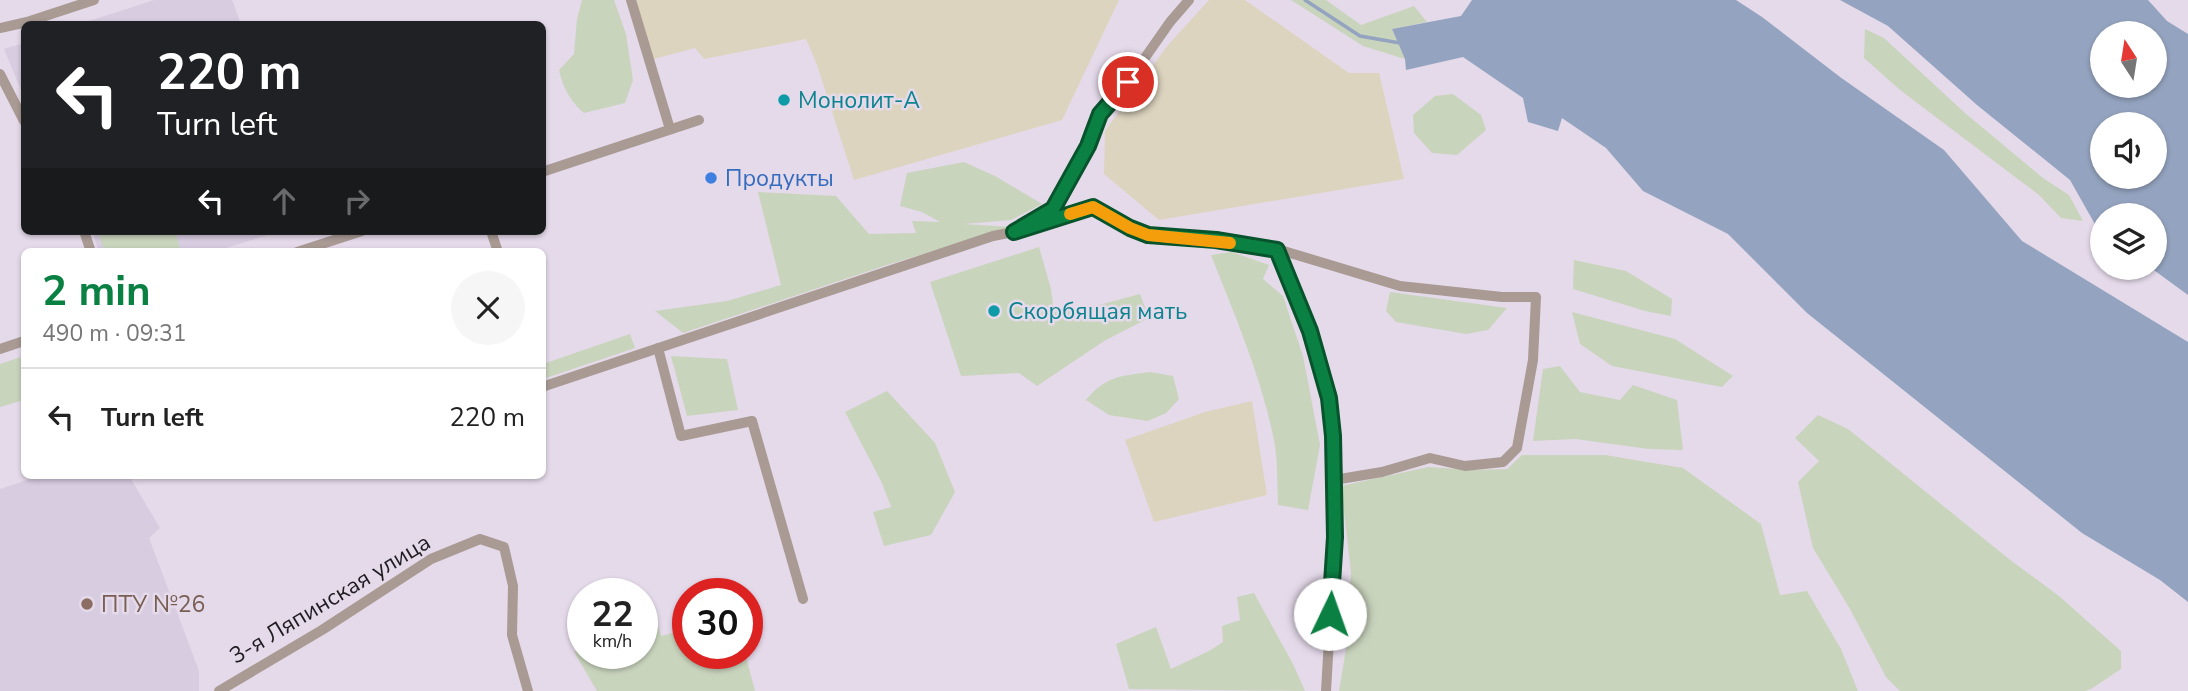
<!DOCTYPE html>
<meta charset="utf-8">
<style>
:root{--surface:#fff;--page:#f6f6f6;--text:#222;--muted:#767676;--line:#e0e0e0;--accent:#0b8043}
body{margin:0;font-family:"Nunito Sans",sans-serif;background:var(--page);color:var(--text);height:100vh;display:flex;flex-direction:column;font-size:26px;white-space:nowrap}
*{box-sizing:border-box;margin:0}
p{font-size:23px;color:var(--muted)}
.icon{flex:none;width:38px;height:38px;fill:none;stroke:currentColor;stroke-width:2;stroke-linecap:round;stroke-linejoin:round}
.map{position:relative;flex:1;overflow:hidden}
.sheet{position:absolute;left:21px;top:248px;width:525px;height:231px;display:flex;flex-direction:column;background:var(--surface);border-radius:10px;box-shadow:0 2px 5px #0004}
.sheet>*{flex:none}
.banner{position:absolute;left:21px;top:21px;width:525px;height:214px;border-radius:10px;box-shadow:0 2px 5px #0004;background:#202124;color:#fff;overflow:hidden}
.needle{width:46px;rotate:348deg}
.fabs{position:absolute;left:2090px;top:21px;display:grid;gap:14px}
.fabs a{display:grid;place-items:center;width:77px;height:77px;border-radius:50%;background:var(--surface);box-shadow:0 2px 5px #0004;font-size:35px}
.speed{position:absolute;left:567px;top:578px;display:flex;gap:14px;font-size:35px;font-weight:700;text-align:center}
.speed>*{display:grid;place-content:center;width:91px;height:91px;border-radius:50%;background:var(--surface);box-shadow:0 2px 5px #0004;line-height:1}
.speed small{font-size:18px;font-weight:400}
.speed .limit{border:10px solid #d22;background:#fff;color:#111}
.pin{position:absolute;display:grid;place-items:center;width:60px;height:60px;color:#fff;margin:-30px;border:4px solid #fff;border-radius:50%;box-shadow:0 2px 7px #0007}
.me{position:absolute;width:77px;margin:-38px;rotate:3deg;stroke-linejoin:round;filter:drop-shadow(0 0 5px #0008)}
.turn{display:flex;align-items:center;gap:24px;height:147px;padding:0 21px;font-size:32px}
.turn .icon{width:91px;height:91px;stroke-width:2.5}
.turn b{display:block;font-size:49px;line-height:60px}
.lanes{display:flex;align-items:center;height:66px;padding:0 21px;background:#0003;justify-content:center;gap:35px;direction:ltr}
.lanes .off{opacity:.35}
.round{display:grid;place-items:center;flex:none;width:74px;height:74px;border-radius:37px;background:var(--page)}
.headline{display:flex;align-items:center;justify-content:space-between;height:119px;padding:0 21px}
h1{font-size:42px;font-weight:700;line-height:52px;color:var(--accent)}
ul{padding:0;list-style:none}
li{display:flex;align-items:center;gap:21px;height:98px;padding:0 21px;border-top:2px solid var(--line)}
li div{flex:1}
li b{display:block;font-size:26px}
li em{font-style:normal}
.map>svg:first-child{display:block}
.industrial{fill:#ddd4bf}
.education{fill:#d7cce0}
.green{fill:#c9d4bd}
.water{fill:#94a3bf;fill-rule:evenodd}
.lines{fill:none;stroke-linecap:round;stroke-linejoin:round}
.stream{stroke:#94a3bf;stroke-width:3.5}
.minor{stroke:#a99a94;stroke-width:10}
.route-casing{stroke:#07532c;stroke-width:18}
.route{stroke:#0b8043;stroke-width:12}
.slow{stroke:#f59e0b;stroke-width:12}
.culture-dot{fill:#0f9aa8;stroke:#e5daea;stroke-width:2.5}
.shop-dot{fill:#3f7fe0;stroke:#e5daea;stroke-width:2.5}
.education-dot{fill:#8d6e63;stroke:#e5daea;stroke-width:2.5}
.labels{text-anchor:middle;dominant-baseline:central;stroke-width:5;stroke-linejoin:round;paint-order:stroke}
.culture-label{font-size:23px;fill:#0d838f;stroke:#e5daea;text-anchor:start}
.shop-label{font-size:23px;fill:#366cbe;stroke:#e5daea;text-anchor:start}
.street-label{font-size:23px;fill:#201d22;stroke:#e5daea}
.education-label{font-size:23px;fill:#785e54;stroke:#e5daea;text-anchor:start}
</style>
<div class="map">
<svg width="2188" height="691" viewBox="0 0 2188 691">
<rect width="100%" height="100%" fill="#e5daea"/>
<g class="industrial">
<polygon points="634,0 1119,0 1062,120 854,180 817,65 806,39 704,59 695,48 654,59"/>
<polygon points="1209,0 1245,0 1349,73 1379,73 1404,179 1159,220 1104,174 1105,131 1168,45"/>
<polygon points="1252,401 1267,495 1154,522 1125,440 1205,412"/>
</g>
<g class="education">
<polygon points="154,0 232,0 241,24 80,24"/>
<polygon points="24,43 24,97 4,49"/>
<polygon points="92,231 281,231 213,252 99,252"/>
<polygon points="39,476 129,476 160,528 149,538 199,671 199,691 0,691 0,489"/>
</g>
<g class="green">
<path d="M 582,0 L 614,0 L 626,34 L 633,80 L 625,103 L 584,113 C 570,101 563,88 559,70 L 574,54 L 577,19 Z"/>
<polygon points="1291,0 1326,0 1361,25 1414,6 1427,22 1392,29 1405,59 1363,46"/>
<polygon points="1865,29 1884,38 1965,113 2043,178 2069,195 2083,221 2061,218 2039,195 1900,90 1864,58"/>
<polygon points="1453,94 1481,115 1486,130 1457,155 1432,153 1414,133 1413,115 1435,96"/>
<polygon points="964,162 995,176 1042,204 1011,220 964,224 1011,227 887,265 683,333 655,311 727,301 781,285 758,192 836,196 869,234 916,233 912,221 940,222 922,212 900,206 907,173"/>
<polygon points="97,231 170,231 177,237 181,252 105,252"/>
<polygon points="1039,247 1051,289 1054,312 1099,305 1140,294 1149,318 1104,341 1037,386 1019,373 961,376 930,282"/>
<path d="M 1232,252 L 1269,265 L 1263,279 L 1283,296 L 1303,356 L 1320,445 L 1308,510 L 1278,505 C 1277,484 1278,461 1274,440 C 1261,376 1235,316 1211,255 Z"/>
<polygon points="1574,260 1626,271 1672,299 1671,316 1645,311 1573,289"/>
<polygon points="1390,292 1507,308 1488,330 1466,334 1396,322 1386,311"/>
<polygon points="1572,312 1675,339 1733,376 1722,387 1612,366 1580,344"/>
<polygon points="630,334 635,348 543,379 543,364"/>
<polygon points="24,356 24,400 0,407 0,364"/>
<polygon points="671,356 727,359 738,410 687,416"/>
<polygon points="1560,366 1580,392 1620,400 1633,385 1677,400 1683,450 1649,449 1575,439 1533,441 1543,369"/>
<path d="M 1150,372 L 1173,376 L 1179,399 L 1166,413 L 1148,421 L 1109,415 L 1086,400 C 1106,376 1120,376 1150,372 Z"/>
<polygon points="887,391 935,443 955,492 931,535 884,546 873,512 891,507 882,483 845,412"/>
<polygon points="1818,415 1848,429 2009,559 2059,596 2121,651 2121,669 2091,689 2085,691 1900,691 1886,677 1850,609 1813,548 1798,482 1819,461 1795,438"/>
<polygon points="1522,455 1605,455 1683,468 1761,524 1780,595 1807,591 1841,649 1858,691 1339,691 1346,649 1351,573 1341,486 1428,467 1475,470 1507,469"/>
<polygon points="1254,593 1293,664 1305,691 1129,689 1116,644 1156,627 1171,669 1209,651 1223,642 1222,626 1240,620 1237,597"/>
<polygon points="653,607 661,636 688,629 688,653 745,653 755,691 597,691 574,652 583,648 583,653 642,653 642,609"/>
</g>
<g class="water">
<polygon points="1472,0 1736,0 1762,17 1840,77 1944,150 2022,241 2188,342 2188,602 2160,580 2082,533 1807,313 1728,234 1643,191 1606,148 1562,118 1558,131 1528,122 1523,98 1463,57 1406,70 1405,59 1392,29 1461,16"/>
<path d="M 1840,0 L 2148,0 L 2167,21 L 2188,34 L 2188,295 L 2151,268 L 2154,268 L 2154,215 L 2102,215 L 2102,231 L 2096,226 L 2070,180 L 1977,105 L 1888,26 ZM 2102,33 L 2154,33 L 2154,86 L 2102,86 ZM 2102,124 L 2154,124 L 2154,177 L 2102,177 Z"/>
</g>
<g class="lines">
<polyline class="stream" points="1305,0 1360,36 1400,43"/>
<g class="minor">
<polyline points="631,0 670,129"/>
<polyline points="0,28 27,22 94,0"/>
<polyline points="0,74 24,121"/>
<polyline points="542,172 699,120"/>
<polyline points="84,231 91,252"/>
<polyline points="491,231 498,252"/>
<polyline points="1014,232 1092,207 1130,228 1148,235 1216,240 1277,249 1400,286 1502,297 1536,297 1533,360 1517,448 1503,462 1465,466 1430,458 1382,472 1334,480"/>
<polyline points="1277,249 1310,331 1329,398 1333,436 1335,537 1326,691"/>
<polyline points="297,252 362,231"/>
<polyline points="658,348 681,436 752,421 803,599"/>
<polyline points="0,349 24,341"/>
<polyline points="542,387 993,236 1014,232 1053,209 1088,146 1100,114 1128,82 1170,22 1189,0"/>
<polyline points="219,691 322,630 431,559 480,539 504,547 513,586 512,635 528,691"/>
</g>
</g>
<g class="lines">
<g class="route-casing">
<polyline id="route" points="1128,82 1100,114 1088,146 1053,209 1014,232 1093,207 1130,228 1148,235 1216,240 1277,250 1310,331 1329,398 1333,436 1335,537 1330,614"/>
</g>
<use href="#route" class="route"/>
<polyline class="slow" points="1070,214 1093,207 1130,228 1148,235 1230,243"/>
</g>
<g class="culture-dot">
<circle cx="784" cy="100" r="7"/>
<circle cx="994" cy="311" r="7"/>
</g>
<circle class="shop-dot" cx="711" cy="178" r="7"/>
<circle class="education-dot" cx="87" cy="604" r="7"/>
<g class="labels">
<g class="culture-label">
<text x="798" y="100">Монолит-А</text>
<text x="1008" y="311">Скорбящая мать</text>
</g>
<g class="shop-label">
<text x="725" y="178">Продукты</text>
</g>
<g class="street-label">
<text transform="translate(330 599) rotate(-31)">3-я Ляпинская улица</text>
</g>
<g class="education-label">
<text x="101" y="604">ПТУ №26</text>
</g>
</g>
</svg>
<div class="fabs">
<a><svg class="needle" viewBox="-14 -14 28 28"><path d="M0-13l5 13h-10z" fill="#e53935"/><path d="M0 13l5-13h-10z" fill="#767676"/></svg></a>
<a><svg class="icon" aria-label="sound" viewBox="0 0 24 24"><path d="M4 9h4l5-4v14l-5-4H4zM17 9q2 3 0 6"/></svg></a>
<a><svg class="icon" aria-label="layers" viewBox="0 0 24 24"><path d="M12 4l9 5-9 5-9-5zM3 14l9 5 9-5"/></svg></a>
</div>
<div class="speed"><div>22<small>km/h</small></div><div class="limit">30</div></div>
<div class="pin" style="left:1128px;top:82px;background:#d93025"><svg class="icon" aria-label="arrive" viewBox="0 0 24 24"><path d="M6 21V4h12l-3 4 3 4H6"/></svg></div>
<svg class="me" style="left:1330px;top:614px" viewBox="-20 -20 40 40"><circle r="19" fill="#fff"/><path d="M0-13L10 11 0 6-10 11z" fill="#0b8043"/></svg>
<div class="banner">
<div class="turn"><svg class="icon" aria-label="left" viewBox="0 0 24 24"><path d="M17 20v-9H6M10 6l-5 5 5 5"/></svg><div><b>220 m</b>Turn left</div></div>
<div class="lanes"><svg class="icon" aria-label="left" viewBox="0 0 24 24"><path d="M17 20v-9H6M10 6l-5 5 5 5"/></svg><svg class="icon off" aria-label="ahead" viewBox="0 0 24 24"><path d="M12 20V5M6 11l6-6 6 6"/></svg><svg class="icon off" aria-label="right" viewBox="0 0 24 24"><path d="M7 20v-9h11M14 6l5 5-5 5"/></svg></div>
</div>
<section class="sheet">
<div class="headline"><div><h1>2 min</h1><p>490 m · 09:31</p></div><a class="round"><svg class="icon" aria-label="close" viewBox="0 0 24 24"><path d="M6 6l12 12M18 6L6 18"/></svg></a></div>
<ul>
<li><svg class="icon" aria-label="left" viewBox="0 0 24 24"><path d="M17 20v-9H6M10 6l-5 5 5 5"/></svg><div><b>Turn left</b></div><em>220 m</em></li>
</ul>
</section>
</div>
